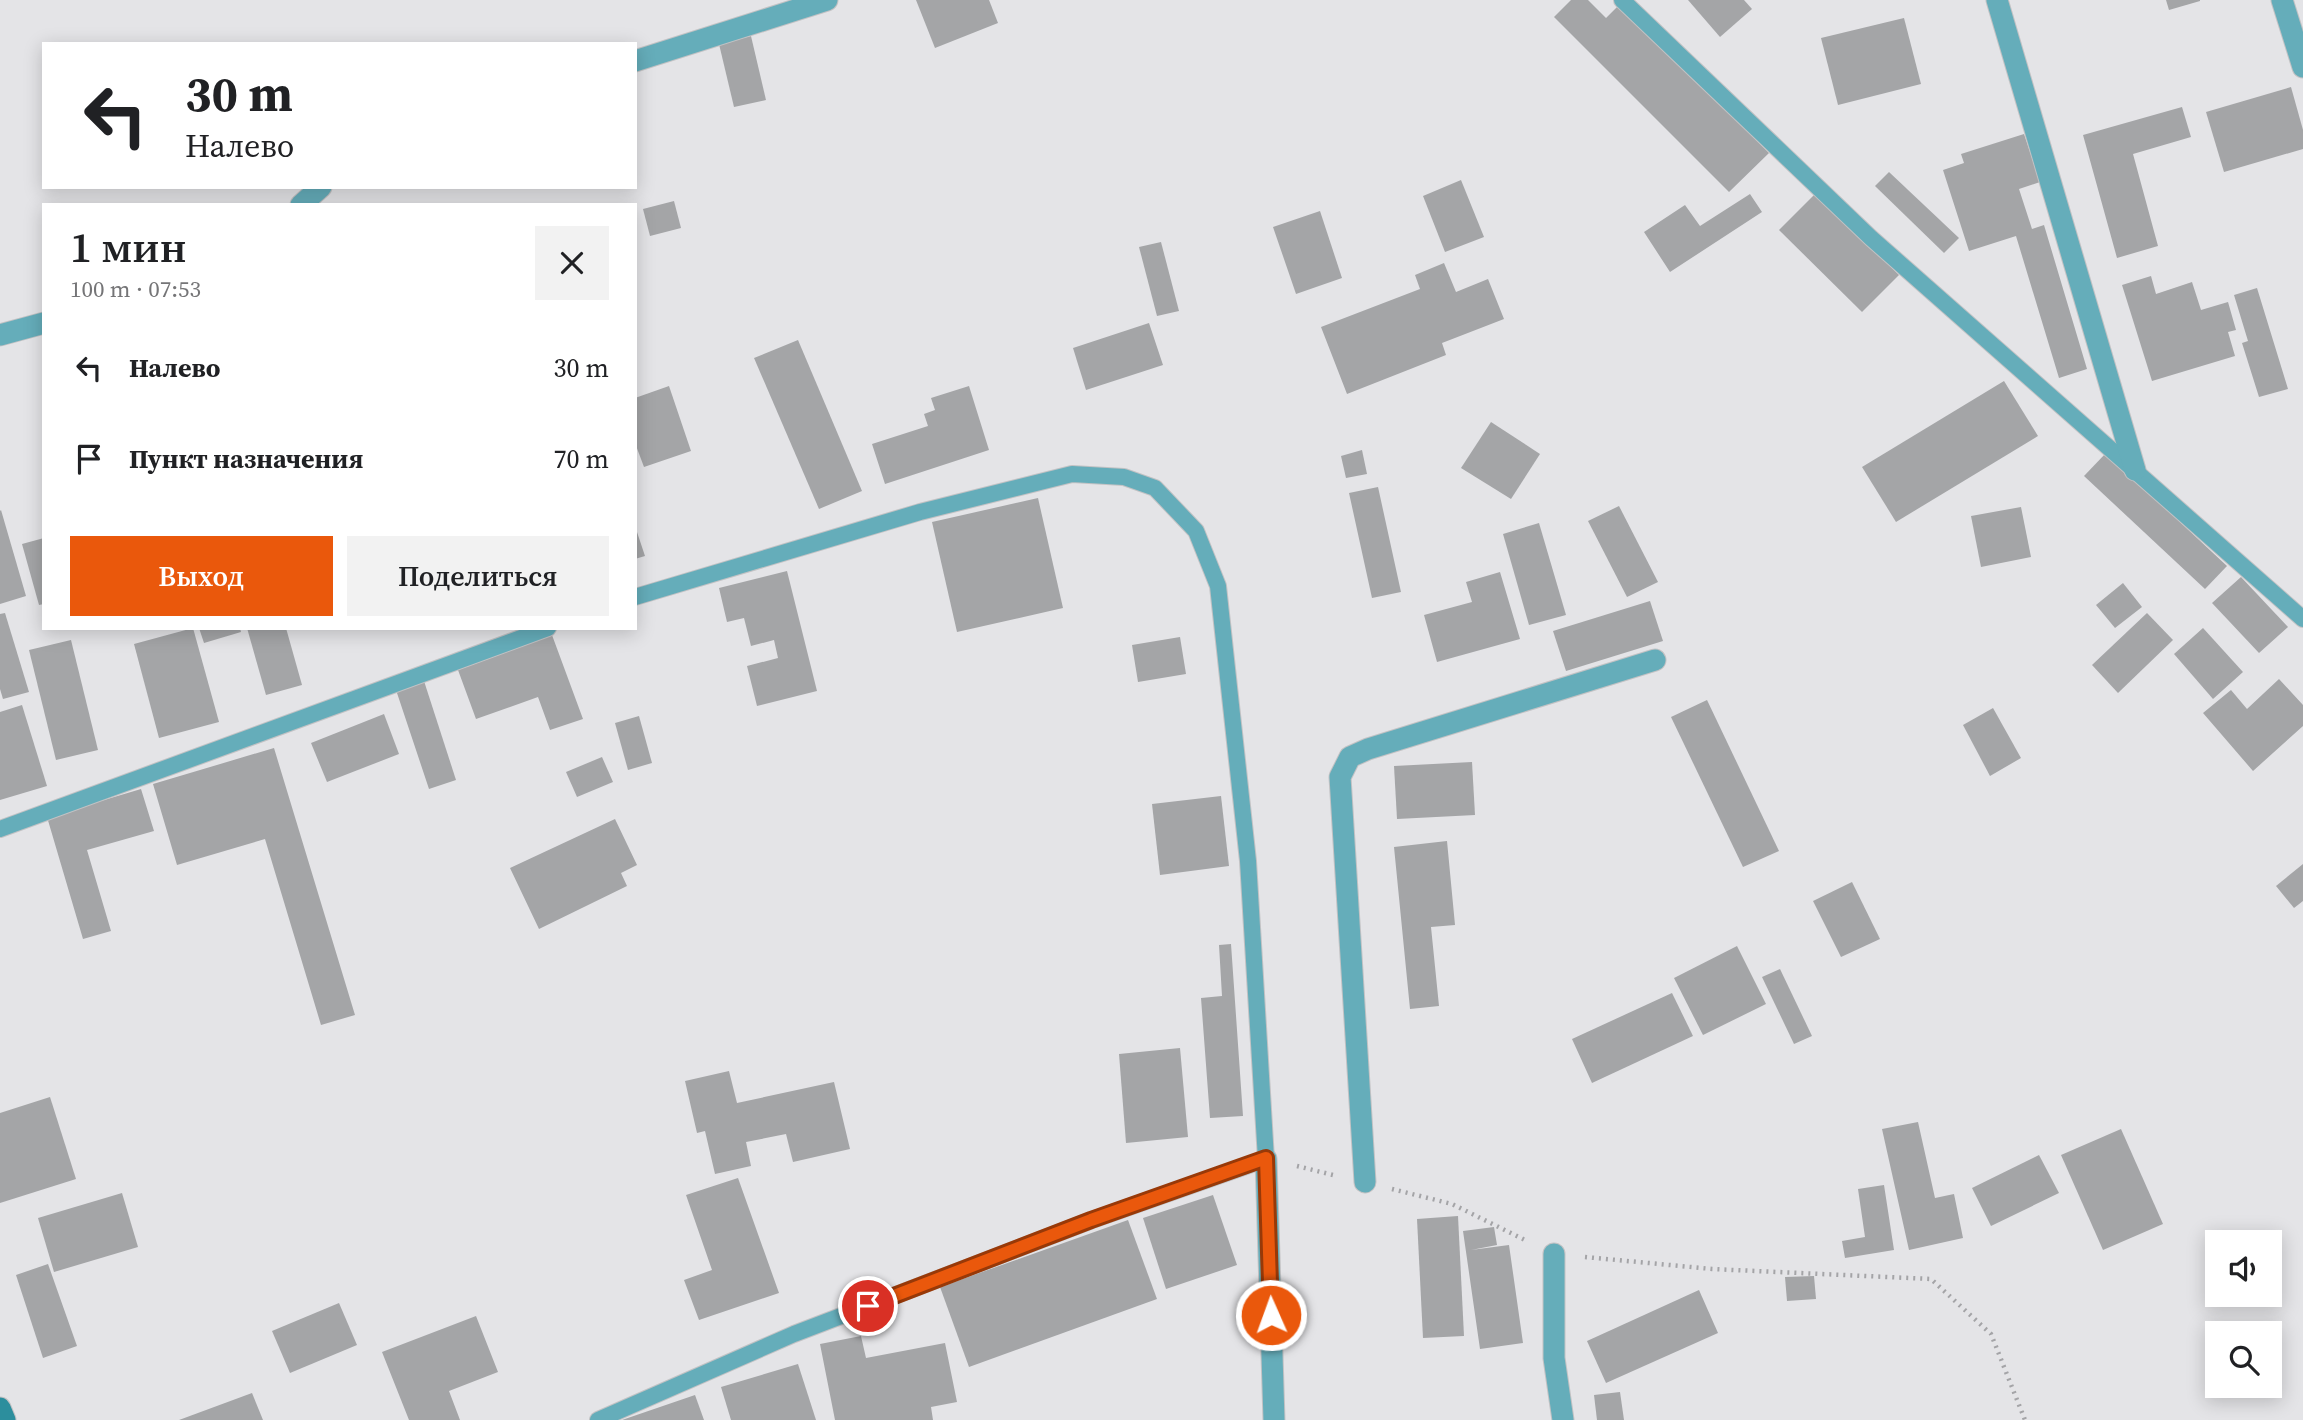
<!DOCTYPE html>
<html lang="ru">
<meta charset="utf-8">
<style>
:root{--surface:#fff;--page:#f2f2f2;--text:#202124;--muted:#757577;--accent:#ea580c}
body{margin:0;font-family:"Source Serif 4",serif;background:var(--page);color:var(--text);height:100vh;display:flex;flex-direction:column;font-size:26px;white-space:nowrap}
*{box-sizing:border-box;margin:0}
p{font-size:23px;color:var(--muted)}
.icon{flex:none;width:38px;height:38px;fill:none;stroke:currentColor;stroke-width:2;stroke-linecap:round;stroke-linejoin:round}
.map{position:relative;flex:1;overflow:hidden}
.details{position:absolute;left:42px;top:203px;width:595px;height:427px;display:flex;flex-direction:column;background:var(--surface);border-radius:0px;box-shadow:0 4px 18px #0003}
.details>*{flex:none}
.guide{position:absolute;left:42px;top:42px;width:595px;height:147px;border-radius:0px;box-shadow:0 4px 18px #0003;background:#fff;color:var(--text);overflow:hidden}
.fabs{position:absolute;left:2205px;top:1230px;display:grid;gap:14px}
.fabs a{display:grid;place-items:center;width:77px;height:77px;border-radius:0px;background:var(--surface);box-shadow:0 4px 18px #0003;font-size:35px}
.pin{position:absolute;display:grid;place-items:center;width:60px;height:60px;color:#fff;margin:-30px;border:4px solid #fff;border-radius:50%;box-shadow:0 2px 7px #0007}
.me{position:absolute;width:77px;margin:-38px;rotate:358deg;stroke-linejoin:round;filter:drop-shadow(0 0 5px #0008)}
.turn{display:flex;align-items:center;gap:24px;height:147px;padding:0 28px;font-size:32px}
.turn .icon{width:91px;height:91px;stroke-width:2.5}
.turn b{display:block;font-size:49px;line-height:60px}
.round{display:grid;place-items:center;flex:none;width:74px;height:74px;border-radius:0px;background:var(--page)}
.summary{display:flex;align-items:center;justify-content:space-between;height:119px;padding:0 28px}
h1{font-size:42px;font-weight:600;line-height:52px}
.button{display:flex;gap:14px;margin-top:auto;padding:14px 28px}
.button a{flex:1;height:80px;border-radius:0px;background:var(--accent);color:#fff;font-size:28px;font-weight:600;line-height:80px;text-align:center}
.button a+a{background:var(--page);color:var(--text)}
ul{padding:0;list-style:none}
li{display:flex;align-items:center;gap:21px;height:91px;padding:0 28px}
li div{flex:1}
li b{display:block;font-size:26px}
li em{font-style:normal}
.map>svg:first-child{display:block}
.building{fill:#a4a5a7}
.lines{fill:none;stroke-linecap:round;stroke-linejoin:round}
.lane-casing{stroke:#c2c2c4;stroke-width:18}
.street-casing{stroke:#c2c2c4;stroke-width:23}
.secondary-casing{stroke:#c2c2c4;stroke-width:23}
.path{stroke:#a4a4a7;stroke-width:4.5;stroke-dasharray:2 5;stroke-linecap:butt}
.lane{stroke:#65adba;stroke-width:16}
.street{stroke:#65adba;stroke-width:21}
.secondary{stroke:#2c8e9d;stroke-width:21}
.route-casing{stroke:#983908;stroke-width:18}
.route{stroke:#ea580c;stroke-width:12}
</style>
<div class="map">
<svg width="2303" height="1420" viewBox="0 0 2303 1420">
<rect width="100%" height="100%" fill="#e4e4e7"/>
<g class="building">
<polygon points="916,0 989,0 998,23 935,48"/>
<polygon points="1571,0 1588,0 1606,18 1620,4 1769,153 1729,192 1554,17"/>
<polygon points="1688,0 1744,0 1752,9 1720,37"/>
<polygon points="2166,0 2200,0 2200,1 2169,10"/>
<polygon points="1904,18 1921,84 1838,105 1821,38"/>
<polygon points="751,36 766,100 734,107 719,44"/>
<polygon points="2291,87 2303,130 2303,149 2224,172 2206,112"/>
<polygon points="2182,107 2191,137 2133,154 2158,246 2117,258 2083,135"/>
<polygon points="2024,134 2040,182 2019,189 2032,229 2044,225 2087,369 2059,378 2016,236 1969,251 1943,170 1964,163 1961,154"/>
<polygon points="1889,172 1959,238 1944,253 1875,186"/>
<polygon points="1461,180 1484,237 1445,252 1423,196"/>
<polygon points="1816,193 1899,275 1862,312 1779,230"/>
<polygon points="1750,194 1762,212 1670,272 1644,232 1685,205 1700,226"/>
<polygon points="674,201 681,228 650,236 643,209"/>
<polygon points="1320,211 1342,278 1296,294 1273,227"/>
<polygon points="1161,242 1179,311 1157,316 1139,247"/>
<polygon points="1444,263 1456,292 1488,279 1504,319 1442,343 1446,355 1347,394 1321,327 1420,289 1415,275"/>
<polygon points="2151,276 2156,294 2192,282 2201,310 2228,302 2236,330 2228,332 2235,356 2152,381 2122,285"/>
<polygon points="2257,288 2288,389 2259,397 2242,343 2248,341 2234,295"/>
<polygon points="1149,323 1163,365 1086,390 1073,348"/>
<polygon points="798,340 862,491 819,509 754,358"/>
<polygon points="2004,381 2038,436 1896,522 1862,467"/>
<polygon points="669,386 691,451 644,467 635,443 635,398"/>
<polygon points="969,386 989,450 885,484 872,444 928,426 924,414 935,410 931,398"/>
<polygon points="1491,422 1540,454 1511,499 1461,468"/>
<polygon points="1362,450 1367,474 1346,478 1341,456"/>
<polygon points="2106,453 2227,566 2205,589 2084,476"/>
<polygon points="1378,487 1401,592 1372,598 1349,493"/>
<polygon points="1038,498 1063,608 957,632 932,522"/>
<polygon points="1619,506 1658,582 1627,597 1588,521"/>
<polygon points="2021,507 2031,557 1981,567 1971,516"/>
<polygon points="1,510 26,596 0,604 0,511"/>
<polygon points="1539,523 1566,615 1529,625 1503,534"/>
<polygon points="635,526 645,556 635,559"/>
<polygon points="44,538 44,604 39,605 22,544"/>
<polygon points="787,571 817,691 757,706 747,666 778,658 774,640 751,646 744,618 727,622 719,588"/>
<polygon points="1500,572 1520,639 1437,662 1424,615 1472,602 1466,582"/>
<polygon points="2241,577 2288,627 2259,653 2212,603"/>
<polygon points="2123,583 2142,607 2115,628 2096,605"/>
<polygon points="1650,601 1663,641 1566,671 1553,631"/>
<polygon points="5,613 29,692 3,699 0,689 0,614"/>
<polygon points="2147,613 2173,640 2118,693 2092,665"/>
<polygon points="193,628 219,722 159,738 134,644"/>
<polygon points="199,628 240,628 241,632 204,643"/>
<polygon points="247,628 286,628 302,685 266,695"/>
<polygon points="2203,628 2243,672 2213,699 2174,654"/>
<polygon points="552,635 583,719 550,730 538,697 476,719 458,670"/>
<polygon points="1180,637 1186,674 1138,682 1132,645"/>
<polygon points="71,640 98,750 56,760 29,650"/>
<polygon points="2279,679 2303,705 2303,726 2253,771 2203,713 2231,690 2247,709"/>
<polygon points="424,681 456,780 429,789 396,690"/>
<polygon points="1707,700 1779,851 1743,867 1671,717"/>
<polygon points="22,705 47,786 0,800 0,712"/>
<polygon points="1993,708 2021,758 1990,776 1963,725"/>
<polygon points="384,714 399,754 327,782 311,743"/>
<polygon points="639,716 652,763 628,770 615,723"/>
<polygon points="274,748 355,1015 321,1025 265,839 177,865 153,784"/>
<polygon points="602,757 613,782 577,797 566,772"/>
<polygon points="1472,762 1475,815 1397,819 1394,766"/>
<polygon points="141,789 154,831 87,850 111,931 83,939 47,817"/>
<polygon points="1221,796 1229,866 1160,875 1152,804"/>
<polygon points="615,819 637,865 621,873 627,886 539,929 510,868"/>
<polygon points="1447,841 1455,925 1431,927 1439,1006 1410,1009 1394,847"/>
<polygon points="2303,864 2303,901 2294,908 2276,886"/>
<polygon points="1852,882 1880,939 1841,957 1813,901"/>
<polygon points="1231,944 1243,1116 1210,1118 1201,998 1222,996 1219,945"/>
<polygon points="1737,946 1766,1004 1703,1035 1674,978"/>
<polygon points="1780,969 1812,1036 1794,1044 1762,977"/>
<polygon points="1672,993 1693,1036 1592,1083 1572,1039"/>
<polygon points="1180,1048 1188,1137 1126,1143 1119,1054"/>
<polygon points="729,1071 737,1103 834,1082 850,1149 793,1162 786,1134 746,1142 751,1166 715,1174 705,1131 697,1133 685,1081"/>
<polygon points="50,1097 76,1179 0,1203 0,1113"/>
<polygon points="1918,1122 1935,1198 1954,1194 1963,1238 1909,1250 1882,1129"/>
<polygon points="2121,1129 2163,1224 2103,1250 2061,1155"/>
<polygon points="2039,1155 2059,1193 1991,1226 1972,1188"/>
<polygon points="738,1178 779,1293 699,1320 684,1280 712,1270 686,1195"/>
<polygon points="1884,1185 1894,1250 1845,1258 1842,1241 1865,1237 1858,1189"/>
<polygon points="122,1193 138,1247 54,1272 38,1218"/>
<polygon points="1213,1195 1237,1265 1166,1289 1143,1218"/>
<polygon points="1458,1216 1464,1336 1423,1338 1417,1219"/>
<polygon points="1128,1220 1157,1299 969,1367 940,1287"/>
<polygon points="1494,1227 1497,1245 1471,1250 1509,1245 1523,1343 1480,1349 1463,1231"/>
<polygon points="48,1264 77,1346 43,1358 16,1275"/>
<polygon points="1814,1276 1816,1299 1787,1301 1785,1277"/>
<polygon points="1699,1290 1718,1333 1606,1383 1587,1341"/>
<polygon points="339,1303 357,1345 290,1373 272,1331"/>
<polygon points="476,1316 498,1372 449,1391 460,1420 409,1420 382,1352"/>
<polygon points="861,1336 866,1358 945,1343 957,1402 931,1407 933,1420 835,1420 820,1344"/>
<polygon points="798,1364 816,1420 731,1420 721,1387"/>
<polygon points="1620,1392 1624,1420 1597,1420 1594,1395"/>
<polygon points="252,1393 263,1420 179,1420"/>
<polygon points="695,1395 704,1420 622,1420"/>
</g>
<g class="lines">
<g class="lane-casing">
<g id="lane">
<polyline points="1622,0 1871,238 2303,619"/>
<polyline points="0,829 548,628"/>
<polyline points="598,1420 794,1334 1092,1220 1266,1159 1248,861 1218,586 1196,531 1155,488 1124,477 1072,474 920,512 635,597"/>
</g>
</g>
<g class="street-casing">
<g id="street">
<polyline points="1997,0 2135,470"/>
<polyline points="2282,0 2303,67"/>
<polyline points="635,61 827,0"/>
<polyline points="301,205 321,187"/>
<polyline points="0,335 44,323"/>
<polyline points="1266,1159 1274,1420"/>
<polyline points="1365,1182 1340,777 1350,757 1368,749 1655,660"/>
<polyline points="1554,1254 1554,1358 1563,1420"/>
</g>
</g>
<g class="secondary-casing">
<polyline id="secondary" points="0,1408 5,1420"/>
</g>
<g class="path">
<polyline points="1297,1166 1333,1175"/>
<polyline points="1392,1189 1452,1204 1527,1241"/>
<polyline points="1585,1257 1712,1269 1931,1279 1991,1334 2025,1420"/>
</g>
<use href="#lane" class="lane"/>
<use href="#street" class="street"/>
<use href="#secondary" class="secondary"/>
</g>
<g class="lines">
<g class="route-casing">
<polyline id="route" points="868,1306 1091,1220 1266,1158 1271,1315"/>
</g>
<use href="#route" class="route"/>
</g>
</svg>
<div class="fabs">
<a><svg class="icon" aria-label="sound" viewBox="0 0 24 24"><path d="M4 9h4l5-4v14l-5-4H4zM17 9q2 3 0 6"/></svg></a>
<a><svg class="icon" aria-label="search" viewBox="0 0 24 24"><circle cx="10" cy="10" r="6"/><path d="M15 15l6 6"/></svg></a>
</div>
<div class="pin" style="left:868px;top:1306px;background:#d93025"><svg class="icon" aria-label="arrive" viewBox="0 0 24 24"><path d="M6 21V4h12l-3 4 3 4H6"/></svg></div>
<svg class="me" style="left:1271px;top:1315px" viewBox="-20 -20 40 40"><circle r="17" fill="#ea580c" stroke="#fff" stroke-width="3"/><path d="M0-11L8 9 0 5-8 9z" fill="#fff"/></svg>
<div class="guide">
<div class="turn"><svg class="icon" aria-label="left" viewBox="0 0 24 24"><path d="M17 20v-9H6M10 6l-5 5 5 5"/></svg><div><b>30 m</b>Налево</div></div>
</div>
<section class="details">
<div class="summary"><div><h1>1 мин</h1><p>100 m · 07:53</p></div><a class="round"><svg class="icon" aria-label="close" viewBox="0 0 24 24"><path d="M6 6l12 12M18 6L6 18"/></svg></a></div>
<ul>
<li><svg class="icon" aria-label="left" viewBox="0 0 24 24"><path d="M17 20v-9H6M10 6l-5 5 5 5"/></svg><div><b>Налево</b></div><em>30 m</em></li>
<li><svg class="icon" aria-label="arrive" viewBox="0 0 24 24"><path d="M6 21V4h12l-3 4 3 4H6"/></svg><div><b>Пункт назначения</b></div><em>70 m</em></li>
</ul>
<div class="button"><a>Выход</a><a>Поделиться</a></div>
</section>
</div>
